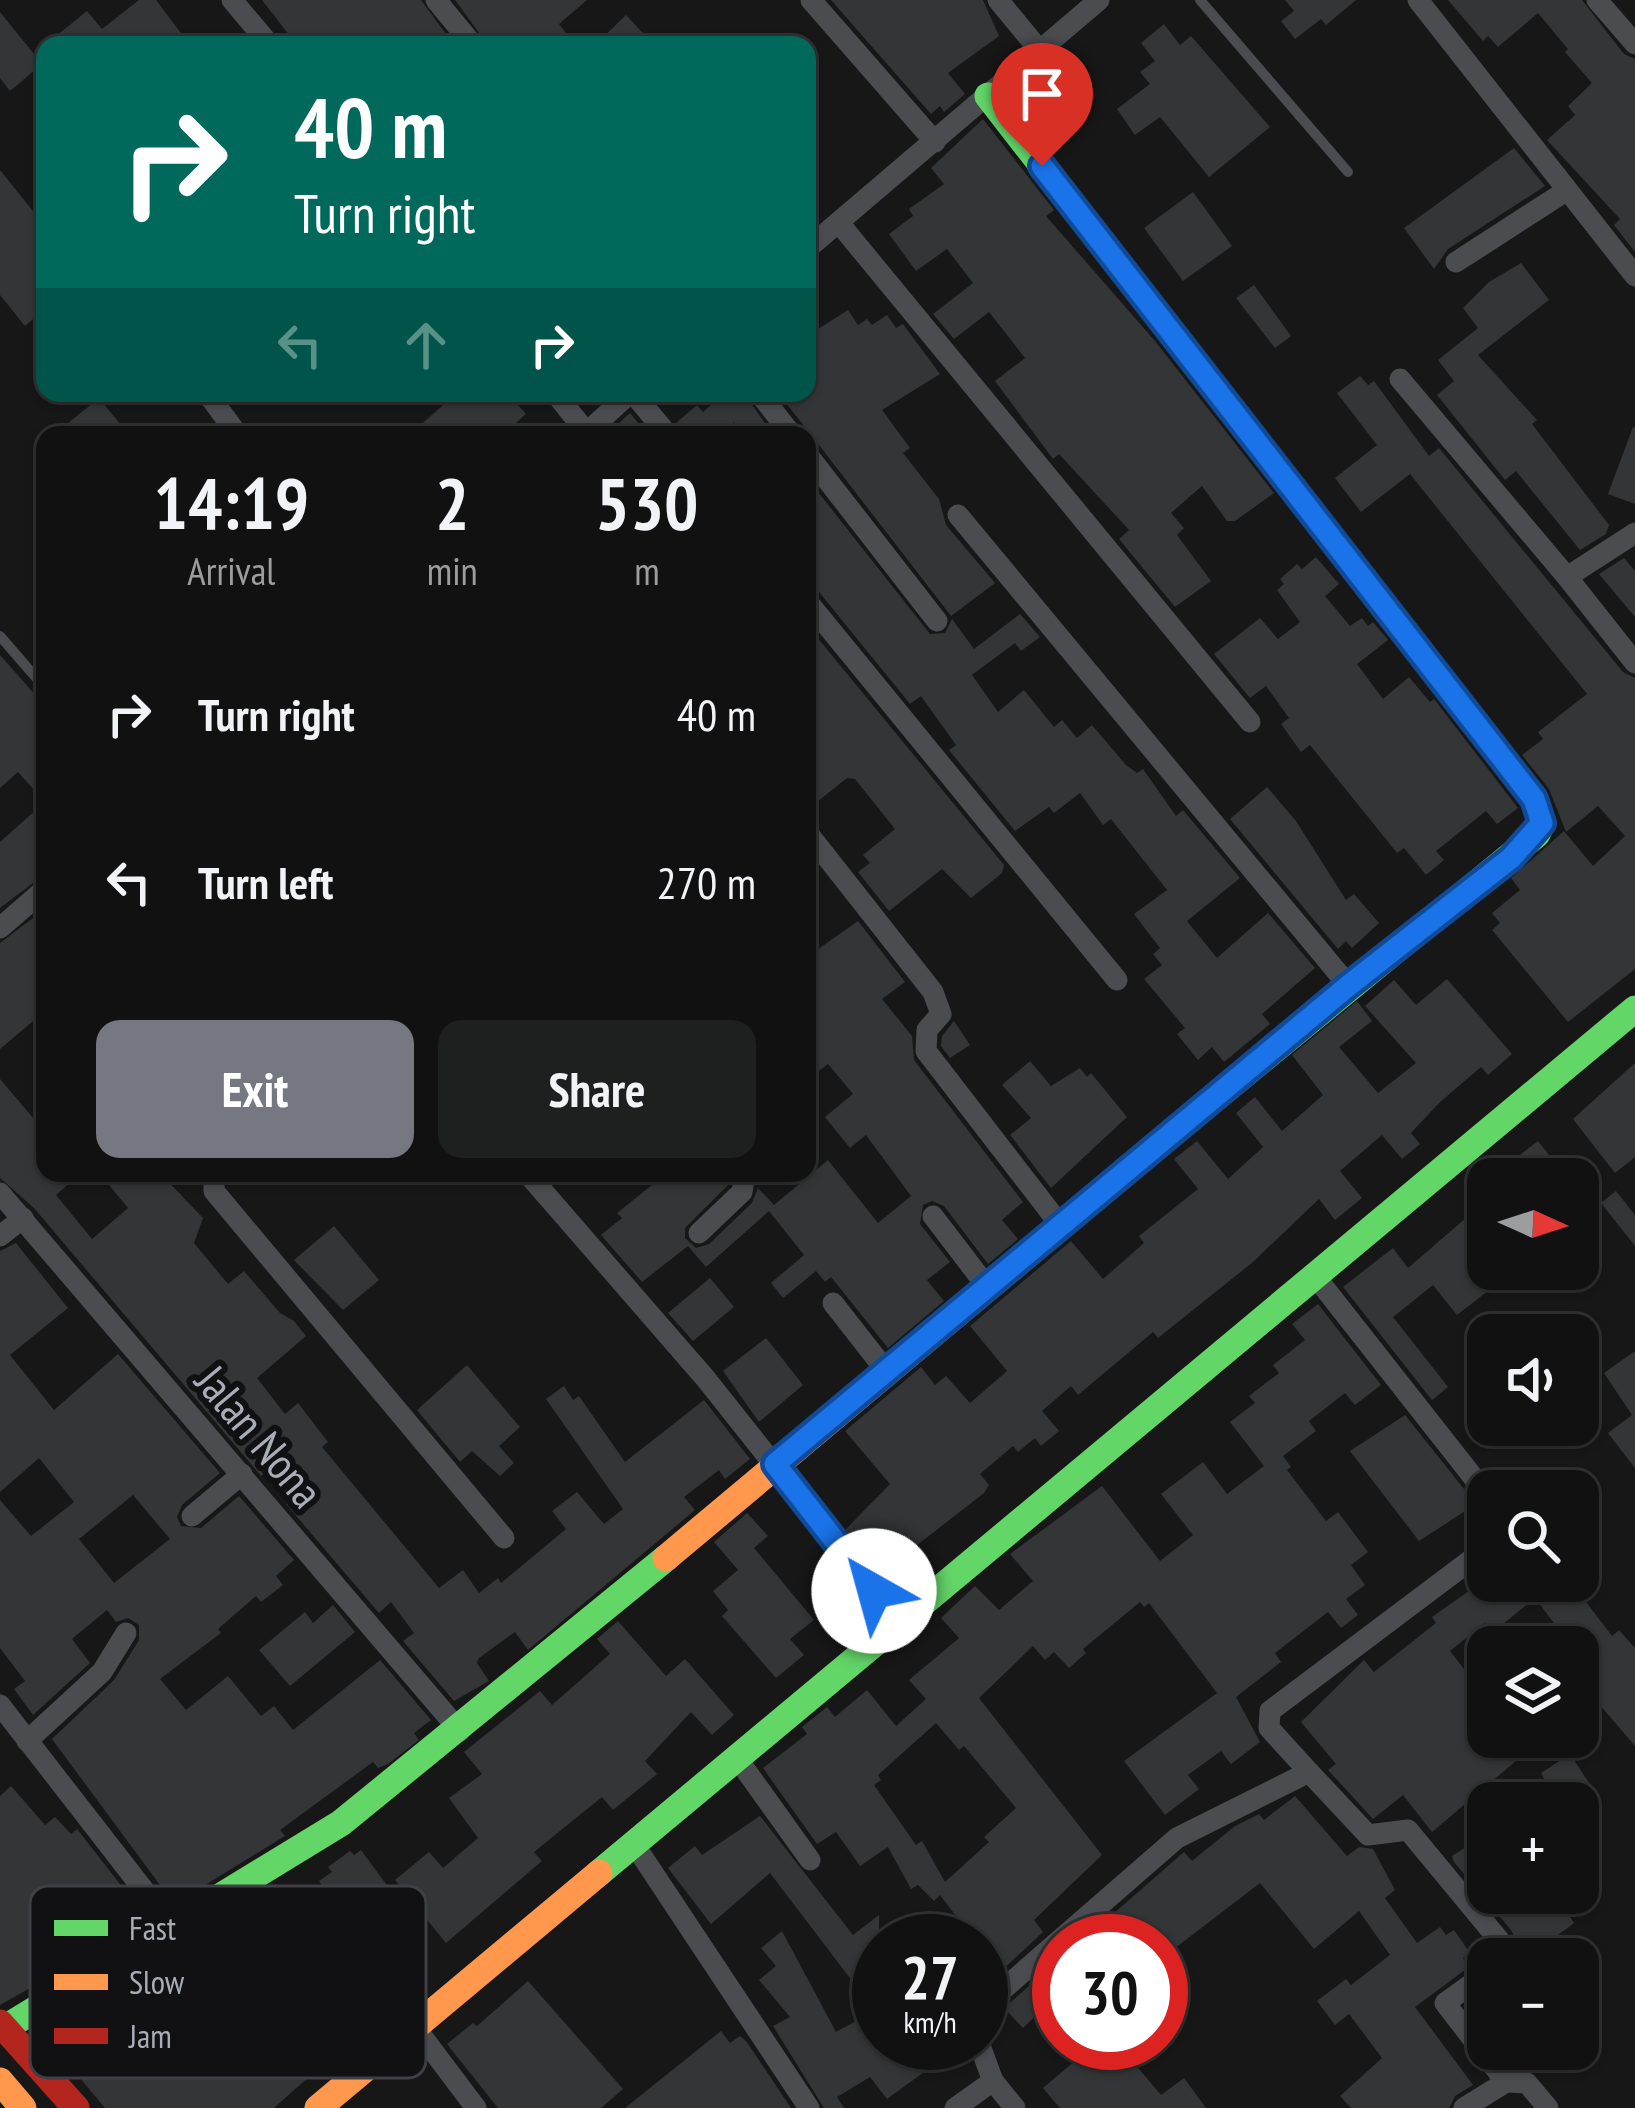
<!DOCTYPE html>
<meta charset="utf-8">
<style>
:root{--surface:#111;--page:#1e1f1f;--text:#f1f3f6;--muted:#9c9d9f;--line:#303131;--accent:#757880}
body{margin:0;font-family:"PT Sans Narrow",sans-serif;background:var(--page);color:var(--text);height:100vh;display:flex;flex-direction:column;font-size:45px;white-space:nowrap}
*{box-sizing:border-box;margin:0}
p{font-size:39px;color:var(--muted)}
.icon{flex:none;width:66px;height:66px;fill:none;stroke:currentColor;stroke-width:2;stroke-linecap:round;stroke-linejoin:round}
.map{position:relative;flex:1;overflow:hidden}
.drawer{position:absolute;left:36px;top:426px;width:780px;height:756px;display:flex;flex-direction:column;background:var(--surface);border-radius:24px;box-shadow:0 3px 9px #0004,0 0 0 3px var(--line)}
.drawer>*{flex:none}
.banner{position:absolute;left:36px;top:36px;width:780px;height:366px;border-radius:24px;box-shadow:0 3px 9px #0004,0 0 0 3px var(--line);background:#00695c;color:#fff;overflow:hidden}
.needle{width:78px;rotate:93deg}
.fabs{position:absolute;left:1467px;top:1158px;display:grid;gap:24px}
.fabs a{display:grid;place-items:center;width:132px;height:132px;border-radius:24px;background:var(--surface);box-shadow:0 3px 9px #0004,0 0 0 3px var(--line);font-size:60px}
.speed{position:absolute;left:852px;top:1914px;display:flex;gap:24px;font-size:60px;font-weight:700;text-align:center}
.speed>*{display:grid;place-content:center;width:156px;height:156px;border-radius:50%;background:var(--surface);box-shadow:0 3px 9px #0004,0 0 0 3px var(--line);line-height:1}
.speed small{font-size:30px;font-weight:400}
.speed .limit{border:18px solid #d22;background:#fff;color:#111}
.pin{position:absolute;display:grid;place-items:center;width:102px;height:102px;color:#fff;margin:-123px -51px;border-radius:50% 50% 50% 0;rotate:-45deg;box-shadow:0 0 12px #0007}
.pin .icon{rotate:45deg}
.me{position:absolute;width:132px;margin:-66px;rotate:322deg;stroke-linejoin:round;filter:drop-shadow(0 0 9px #0008)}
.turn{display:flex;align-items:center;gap:42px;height:252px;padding:0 60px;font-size:54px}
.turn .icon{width:156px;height:156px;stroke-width:2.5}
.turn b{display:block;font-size:84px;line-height:102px}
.lanes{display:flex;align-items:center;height:114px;padding:0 60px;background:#0003;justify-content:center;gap:60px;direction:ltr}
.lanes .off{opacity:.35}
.eta{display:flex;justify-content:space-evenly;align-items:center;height:204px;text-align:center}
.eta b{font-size:72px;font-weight:800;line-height:84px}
.button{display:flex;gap:24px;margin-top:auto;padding:24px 60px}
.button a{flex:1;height:138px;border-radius:24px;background:var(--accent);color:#fff;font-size:48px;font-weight:800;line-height:138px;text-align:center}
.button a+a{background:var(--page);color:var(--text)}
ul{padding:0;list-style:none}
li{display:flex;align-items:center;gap:36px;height:168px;padding:0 60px}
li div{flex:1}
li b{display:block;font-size:45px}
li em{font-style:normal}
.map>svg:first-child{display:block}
.building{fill:#343537;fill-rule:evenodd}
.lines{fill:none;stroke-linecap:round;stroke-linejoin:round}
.lane{stroke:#4b4c50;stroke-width:10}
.street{stroke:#4b4c50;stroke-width:21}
.fast{stroke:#63d668;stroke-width:27}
.slow{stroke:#ff974d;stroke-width:27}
.jam{stroke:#b3261e;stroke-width:27}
.route-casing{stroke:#114b97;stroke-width:30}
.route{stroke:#1a73e8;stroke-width:21}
.labels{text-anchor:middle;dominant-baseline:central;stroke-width:12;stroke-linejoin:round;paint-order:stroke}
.street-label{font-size:45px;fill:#a8adb8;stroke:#111113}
.key{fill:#111113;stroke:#3e4045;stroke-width:3}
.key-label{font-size:33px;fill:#a8adb8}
</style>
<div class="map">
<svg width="1635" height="2108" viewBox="0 0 1635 2108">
<rect width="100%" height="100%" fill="#171717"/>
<g class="building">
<polygon points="139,0 156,0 190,45 45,45 87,11 102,29"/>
<polygon points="262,0 421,0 454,45 297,45"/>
<polygon points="455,0 587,0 559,24 575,45 488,45"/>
<polygon points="831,0 983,0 999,36 948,73 965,94 944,112 940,106 931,114"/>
<polygon points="1285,0 1356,0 1326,25 1321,19 1295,39 1281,21 1294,11"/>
<polygon points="1448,0 1582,0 1624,54 1635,59 1635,252 1614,225 1620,219 1547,140 1575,115 1568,106 1592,83 1565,52 1568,49 1538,13 1498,47 1488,36 1483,41"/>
<polygon points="0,12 42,64 10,91 0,78"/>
<polygon points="626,15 654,45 595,45"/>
<polygon points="1164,24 1180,45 1191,36 1270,127 1209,177 1160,117 1135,135 1117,109 1150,84 1140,72 1155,61 1141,43"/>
<polygon points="983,119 1054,210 1046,216 1155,341 1274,493 1235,521 1227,521 1202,486 1171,513 1184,528 1177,535 1211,581 1175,607 1119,539 1129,530 1059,454 1053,459 995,381 1025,358 989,312 954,339 933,314 973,283 947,249 916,271 889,234 913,216 909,209 944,184 931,168"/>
<polygon points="1514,148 1545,186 1448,249 1434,269 1404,228"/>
<polygon points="0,170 45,226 45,309 25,326 0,295"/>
<polygon points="1193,192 1232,246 1183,281 1144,228"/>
<polygon points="1521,263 1549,300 1478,355 1537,420 1532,424 1609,525 1606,534 1580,550 1516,471 1505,480 1437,395 1454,381 1438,360 1478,328 1463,308 1489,282"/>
<polygon points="1254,285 1291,336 1275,348 1236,298"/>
<polygon points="848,310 858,325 867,319 872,325 887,315 896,328 903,324 940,374 882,410 910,448 903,453 939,499 946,525 995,583 951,616 819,445 807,439 804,426 778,393 807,393 807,336"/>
<polygon points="1360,376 1368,385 1374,381 1429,456 1439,448 1623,672 1635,678 1635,969 1568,1022 1492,930 1500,923 1492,913 1520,890 1511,878 1564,831 1593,866 1625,836 1598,806 1566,832 1549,789 1522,755 1543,739 1538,732 1587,694 1410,474 1361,512 1335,478 1377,445 1337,393"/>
<polygon points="457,393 507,393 526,414 502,435 409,435"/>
<polygon points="725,393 744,393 773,435 744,435 734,422 719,435 683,435 677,422 697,405 703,412"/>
<polygon points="99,398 129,435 76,435 67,424"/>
<polygon points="630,413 648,435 606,435"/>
<polygon points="1633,427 1635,427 1635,504 1608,494"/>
<polygon points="807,478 930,634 945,633 952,619 974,649 1020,614 1040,637 1021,651 1015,643 972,675 998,712 1024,690 1054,727 1062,720 1077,738 1092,725 1126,765 1137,773 1143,769 1176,816 1183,810 1240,878 1187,921 1217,958 1268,913 1315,968 1262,1014 1270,1024 1224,1062 1212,1047 1198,1060 1177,1034 1185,1028 1144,979 1162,965 1153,954 1160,948 1134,914 1167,890 1111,819 1103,825 1080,793 1054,813 1049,807 1015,831 949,750 956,745 921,696 910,704 819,592 807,586"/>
<polygon points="1316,557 1339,584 1325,596 1350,626 1362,618 1368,626 1373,622 1388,640 1357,664 1383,699 1409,677 1430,702 1434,699 1518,808 1497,824 1486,811 1436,851 1444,860 1426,875 1404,848 1397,853 1310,745 1301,752 1281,724 1289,718 1266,686 1250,698 1214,654 1260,618 1278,639 1300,622 1277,590 1284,584 1280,579 1297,564 1302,569"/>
<polygon points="1624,558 1635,571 1635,617 1599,574"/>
<polygon points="807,625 1004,865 1002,873 971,898 942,869 889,911 858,872 870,863 863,855 895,829 855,779 847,778 807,810 807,749 815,742 807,731"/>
<polygon points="0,655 45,706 45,874 0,908 0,842 45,802 18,772 0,788"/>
<polygon points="1267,787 1296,821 1346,900 1354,894 1379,923 1352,948 1346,941 1338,949 1230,819"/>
<polygon points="45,909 45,1011 0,1049 0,943"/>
<polygon points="858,921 905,982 882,999 912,1036 914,1060 1023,1202 1002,1220 1018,1239 988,1264 944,1206 932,1201 923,1205 920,1224 950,1262 927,1280 944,1301 888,1348 831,1277 825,1282 816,1271 783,1298 771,1283 804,1255 769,1211 706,1267 688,1246 642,1282 601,1235 622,1218 617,1213 667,1173 730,1173 728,1185 685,1228 685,1238 696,1248 709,1244 752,1203 758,1188 774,1205 828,1160 878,1223 911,1196 866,1135 850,1148 825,1117 853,1094 828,1064 807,1080 807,957"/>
<polygon points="1447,979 1512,1054 1488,1075 1481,1067 1440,1102 1411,1133 1420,1144 1402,1159 1382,1135 1340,1171 1362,1198 1335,1220 1319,1199 1253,1262 1158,1338 1153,1332 1078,1395 1071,1386 1042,1411 1059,1431 1041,1446 1035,1438 1018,1452 1013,1446 980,1474 989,1485 984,1493 880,1574 845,1530 890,1484 845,1431 921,1367 935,1385 946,1376 970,1403 1007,1371 970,1326 1071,1241 1103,1279 1144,1243 1139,1236 1198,1189 1174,1159 1197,1141 1228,1179 1263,1147 1236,1113 1255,1097 1282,1131 1323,1095 1292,1055 1357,1001 1372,1021 1339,1047 1378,1093 1416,1063 1365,1006 1394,980 1416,1005"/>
<polygon points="954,1021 970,1045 950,1058 941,1046 942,1036"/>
<polygon points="1030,1061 1051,1086 1080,1068 1087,1077 1091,1073 1127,1117 1051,1188 1010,1135 1031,1118 1002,1085"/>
<polygon points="1635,1063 1635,1157 1615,1173 1573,1119"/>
<polygon points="0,1079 45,1132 45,1173 81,1173 56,1195 92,1239 128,1208 109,1185 124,1173 160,1173 203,1218 194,1243 228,1284 244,1271 280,1313 294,1321 306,1336 257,1378 285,1414 298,1403 328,1442 322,1447 439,1588 463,1570 479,1593 498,1578 501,1583 566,1529 552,1511 577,1492 604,1524 623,1509 546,1399 564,1386 573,1400 579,1396 625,1462 704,1400 750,1459 725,1479 719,1470 684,1497 695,1510 528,1650 515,1632 479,1658 477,1663 489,1681 454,1701 403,1641 414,1633 391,1602 379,1613 286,1504 302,1492 279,1462 261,1476 34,1208 0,1178"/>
<polygon points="1538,1141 1568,1179 1489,1179"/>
<polygon points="1616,1191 1635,1215 1635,1246 1601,1203"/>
<polygon points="1488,1199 1488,1269 1516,1269 1457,1315 1433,1285 1393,1317 1448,1387 1432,1400 1343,1287 1393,1248 1408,1268"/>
<polygon points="334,1226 379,1280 343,1310 294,1260"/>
<path d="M 16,1243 L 68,1308 L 10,1355 L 54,1410 L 118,1354 L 220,1473 L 182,1505 L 177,1517 L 181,1526 L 201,1528 L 239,1496 L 294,1560 L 276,1576 L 283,1585 L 261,1602 L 256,1596 L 218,1629 L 221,1633 L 160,1679 L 186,1710 L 228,1676 L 261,1716 L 274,1706 L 293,1730 L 380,1660 L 431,1720 L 414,1733 L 419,1740 L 388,1764 L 378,1768 L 373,1762 L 280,1830 L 285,1836 L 174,1904 L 52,1739 L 114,1680 L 139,1640 L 139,1625 L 128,1618 L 116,1622 L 107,1610 L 72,1639 L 90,1663 L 33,1715 L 14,1689 L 25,1681 L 0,1648 L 0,1500 L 31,1536 L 74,1502 L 39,1458 L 0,1492 L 0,1251 ZM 133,1495 L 170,1539 L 114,1583 L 79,1539 Z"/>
<polygon points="710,1278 734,1307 693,1341 668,1313"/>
<path d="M 1318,1304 L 1381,1385 L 1355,1405 L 1345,1393 L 1309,1421 L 1316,1431 L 1283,1456 L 1291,1467 L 1287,1470 L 1326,1521 L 1338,1512 L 1368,1552 L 1351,1565 L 1365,1585 L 1346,1599 L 1358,1615 L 1341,1628 L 1328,1612 L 1275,1653 L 1281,1662 L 1236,1697 L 1260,1742 L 1231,1764 L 1221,1751 L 1188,1775 L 1199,1789 L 1165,1815 L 1124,1761 L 1217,1693 L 1149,1603 L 1144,1607 L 1140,1602 L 1083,1649 L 1086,1653 L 1069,1668 L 1054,1652 L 1045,1660 L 1033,1646 L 979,1698 L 1102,1855 L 1034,1920 L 1043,1932 L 999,1973 L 981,1941 L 975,1941 L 940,1895 L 934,1901 L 918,1885 L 911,1889 L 888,1847 L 860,1866 L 836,1832 L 817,1844 L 763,1768 L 807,1734 L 802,1727 L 827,1707 L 835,1717 L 867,1690 L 896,1726 L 926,1699 L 909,1680 L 959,1638 L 941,1618 L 975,1586 L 999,1610 L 1033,1581 L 1010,1554 L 1102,1486 L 1160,1561 L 1193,1535 L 1161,1494 L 1203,1462 L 1227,1494 L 1264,1466 L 1230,1422 L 1255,1403 L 1249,1396 L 1279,1373 L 1273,1365 L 1305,1340 L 1292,1324 ZM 936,1723 L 959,1750 L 964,1746 L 1016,1808 L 984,1837 L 989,1842 L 945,1882 L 922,1841 L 916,1845 L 874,1785 L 881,1780 L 878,1775 Z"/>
<polygon points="766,1338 803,1385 759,1422 723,1371"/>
<polygon points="1635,1351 1635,1468 1608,1433 1632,1415 1604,1373"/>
<polygon points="467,1365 520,1427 499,1446 514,1463 500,1476 472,1451 460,1462 417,1410"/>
<polygon points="1405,1415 1476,1504 1419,1541 1350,1451"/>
<polygon points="747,1513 768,1536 754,1548 814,1620 790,1639 804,1655 776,1678 722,1616 728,1610 713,1591 738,1570 714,1542"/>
<polygon points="1483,1581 1570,1581 1612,1636 1619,1630 1635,1648 1635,1746 1593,1697 1587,1702 1578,1692 1578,1647 1572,1647 1535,1598 1492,1633 1485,1623 1450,1651 1488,1700 1488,1737 1519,1737 1529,1750 1432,1832 1403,1795 1373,1819 1328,1770 1336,1764 1301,1722 1364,1660 1374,1672 1436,1623 1432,1617"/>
<polygon points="333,1605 355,1632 290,1686 259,1650 305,1612 313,1623"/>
<polygon points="618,1621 666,1676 685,1659 734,1715 712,1735 691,1712 645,1761 657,1774 613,1810 602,1797 534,1852 542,1861 446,1943 395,1880 429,1852 443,1868 478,1838 449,1798 482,1774 464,1752 540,1691 552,1705 610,1654 597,1639"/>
<polygon points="1570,1754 1595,1792 1577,1803 1557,1803 1541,1773"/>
<polygon points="11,1786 45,1825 55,1817 71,1834 77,1829 134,1902 99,1933 108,1944 0,2005 0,1796"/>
<polygon points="1295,1796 1347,1856 1359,1847 1373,1849 1395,1890 1385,1898 1417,1943 1440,1927 1446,1935 1454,1930 1470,1953 1463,1958 1469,1967 1415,2007 1473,2085 1455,2096 1449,2108 1351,2108 1340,2096 1382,2058 1349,2014 1335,2025 1317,2001 1346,1979 1351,1985 1390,1955 1359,1911 1314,1949 1260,1883 1166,1955 1161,1941 1082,1941 1184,1852 1192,1861 1235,1826 1259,1814 1264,1820"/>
<polygon points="760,1816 853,1935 879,1915 879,2043 964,2043 887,2099 870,2077 837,2097 844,2108 824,2108 773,2026 790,2017 759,1980 776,1966 761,1948 782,1931 836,2032 875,2011 770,1873 711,1924 668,1868 695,1846 702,1855"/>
<polygon points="1488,1833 1488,1893 1554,1893 1574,1923 1558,1935 1568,1950 1555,1959 1525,1959 1511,1930 1454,1862 1452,1856"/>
<polygon points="361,1850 397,1899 355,1930 319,1881 332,1872 328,1867 350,1851 354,1855"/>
<polygon points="212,1923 268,2010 304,1975 359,2032 274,2108 105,2108 39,2029"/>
<polygon points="1051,1967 1059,1975 1059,1993 1023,2028 1004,2008"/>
<polygon points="528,1981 623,2089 601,2108 498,2108 447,2044 473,2023 477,2026"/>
<polygon points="721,2031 730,2043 740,2036 746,2041 791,2108 625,2108"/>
<polygon points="1096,2043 1117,2043 1161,2095 1184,2078 1206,2108 1060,2108 1043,2088"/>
</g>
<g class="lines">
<g class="lane">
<polyline points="1200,0 1348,172"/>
<polyline points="0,636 45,688"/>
</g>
<g class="street">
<polyline points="232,0 270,45"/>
<polyline points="436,0 473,45"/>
<polyline points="811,0 935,142"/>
<polyline points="998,0 1040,51"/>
<polyline points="1418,0 1635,276"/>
<polyline points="1597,0 1635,44"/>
<polyline points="839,223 1250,722"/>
<polyline points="807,249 1099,0"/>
<polyline points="1456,262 1566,191"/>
<polyline points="1400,379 1567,577 1635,533"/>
<polyline points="207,393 238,435"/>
<polyline points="555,393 587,433"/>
<polyline points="633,393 668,435"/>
<polyline points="759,393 792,435"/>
<polyline points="584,435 630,393"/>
<polyline points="807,454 937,621"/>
<polyline points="958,515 1348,985"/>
<polyline points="1567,577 1635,663"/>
<polyline points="807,601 1117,980"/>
<polyline points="807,832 933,992 941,1014 927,1030 926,1051 1061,1226"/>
<polyline points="0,928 45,889"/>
<polyline points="214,1173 214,1191 504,1538"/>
<polyline points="527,1173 706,1379 899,1622"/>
<polyline points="0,1193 460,1731"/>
<polyline points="933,1216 988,1288"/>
<polyline points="699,1233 742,1192 745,1173"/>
<polyline points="0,1236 23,1218"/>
<polyline points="1315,1276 1488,1496"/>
<polyline points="833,1303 887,1372"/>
<polyline points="192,1516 242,1474"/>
<polyline points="0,1705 171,1925"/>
<polyline points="27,1741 102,1672 126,1633"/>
<polyline points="737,1758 810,1860"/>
<polyline points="1309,1772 1368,1835 1408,1830 1499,1940 1500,1959"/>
<polyline points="634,1844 809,2108"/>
<polyline points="1488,1972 1445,2003 1506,2082"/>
<polyline points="981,2016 985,2005 1177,1838 1309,1772 1269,1728 1270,1711 1488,1547"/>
<polyline points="415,2027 476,2108"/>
<polyline points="993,2081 1015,2108"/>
<polyline points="955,2108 993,2081 979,2043"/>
<polyline points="1464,2108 1506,2082 1527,2083 1548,2108"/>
</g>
<g class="fast">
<polyline points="988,96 1534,799 1542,823 1537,834 1151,1151"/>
<polyline points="599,1873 1635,1009"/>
<polyline points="5,2028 341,1823 666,1558"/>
</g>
<g class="slow">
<polyline points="666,1558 1151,1151"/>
<polyline points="0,2081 23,2108"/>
<polyline points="318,2108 599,1873"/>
</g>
<polyline class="jam" points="0,2023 76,2108"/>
</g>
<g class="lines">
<g class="route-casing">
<polyline id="route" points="874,1591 775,1464 1348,986 1511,858 1542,823 1534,799 1042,166"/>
</g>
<use href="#route" class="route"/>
</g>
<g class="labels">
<g class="street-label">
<text transform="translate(260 1436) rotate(50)">Jalan Nona</text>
</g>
</g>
<rect x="30" y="1886" width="396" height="192" rx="18" class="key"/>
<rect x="54" y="1920" width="54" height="16" fill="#63d668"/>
<rect x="54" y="1974" width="54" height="16" fill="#ff974d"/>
<rect x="54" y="2028" width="54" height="16" fill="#b3261e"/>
<g class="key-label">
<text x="129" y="1940">Fast</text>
<text x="129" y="1994">Slow</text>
<text x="129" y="2048">Jam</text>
</g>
</svg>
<div class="fabs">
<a><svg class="needle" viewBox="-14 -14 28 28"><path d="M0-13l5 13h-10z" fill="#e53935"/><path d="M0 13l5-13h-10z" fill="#9c9d9f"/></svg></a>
<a><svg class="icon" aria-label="sound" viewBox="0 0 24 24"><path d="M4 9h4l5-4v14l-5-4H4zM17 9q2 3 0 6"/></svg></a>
<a><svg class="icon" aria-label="search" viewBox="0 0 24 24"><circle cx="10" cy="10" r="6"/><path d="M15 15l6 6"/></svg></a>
<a><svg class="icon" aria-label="layers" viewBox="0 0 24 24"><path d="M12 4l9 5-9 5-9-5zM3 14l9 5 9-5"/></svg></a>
<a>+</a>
<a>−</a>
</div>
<div class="speed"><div>27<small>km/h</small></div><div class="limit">30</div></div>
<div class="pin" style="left:1042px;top:166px;background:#d93025"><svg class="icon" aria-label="arrive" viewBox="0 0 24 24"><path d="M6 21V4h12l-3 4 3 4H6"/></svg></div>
<svg class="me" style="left:874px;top:1591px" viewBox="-20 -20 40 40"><circle r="19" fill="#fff"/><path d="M0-13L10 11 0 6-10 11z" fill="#1a73e8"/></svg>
<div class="banner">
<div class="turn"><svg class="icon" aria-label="right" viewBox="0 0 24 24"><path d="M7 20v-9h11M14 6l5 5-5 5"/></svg><div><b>40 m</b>Turn right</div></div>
<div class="lanes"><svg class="icon off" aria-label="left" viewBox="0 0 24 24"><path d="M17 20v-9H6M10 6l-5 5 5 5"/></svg><svg class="icon off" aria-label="ahead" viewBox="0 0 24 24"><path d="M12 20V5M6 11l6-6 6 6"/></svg><svg class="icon" aria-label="right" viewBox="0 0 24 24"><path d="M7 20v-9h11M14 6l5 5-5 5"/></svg></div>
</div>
<section class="drawer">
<div class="eta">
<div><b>14:19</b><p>Arrival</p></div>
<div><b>2</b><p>min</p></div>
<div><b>530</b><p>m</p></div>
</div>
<ul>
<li><svg class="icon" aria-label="right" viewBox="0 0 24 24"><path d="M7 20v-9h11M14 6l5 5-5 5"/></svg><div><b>Turn right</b></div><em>40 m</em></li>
<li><svg class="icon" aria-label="left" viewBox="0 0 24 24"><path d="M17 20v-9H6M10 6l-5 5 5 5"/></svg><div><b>Turn left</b></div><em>270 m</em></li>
</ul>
<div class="button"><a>Exit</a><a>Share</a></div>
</section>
</div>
